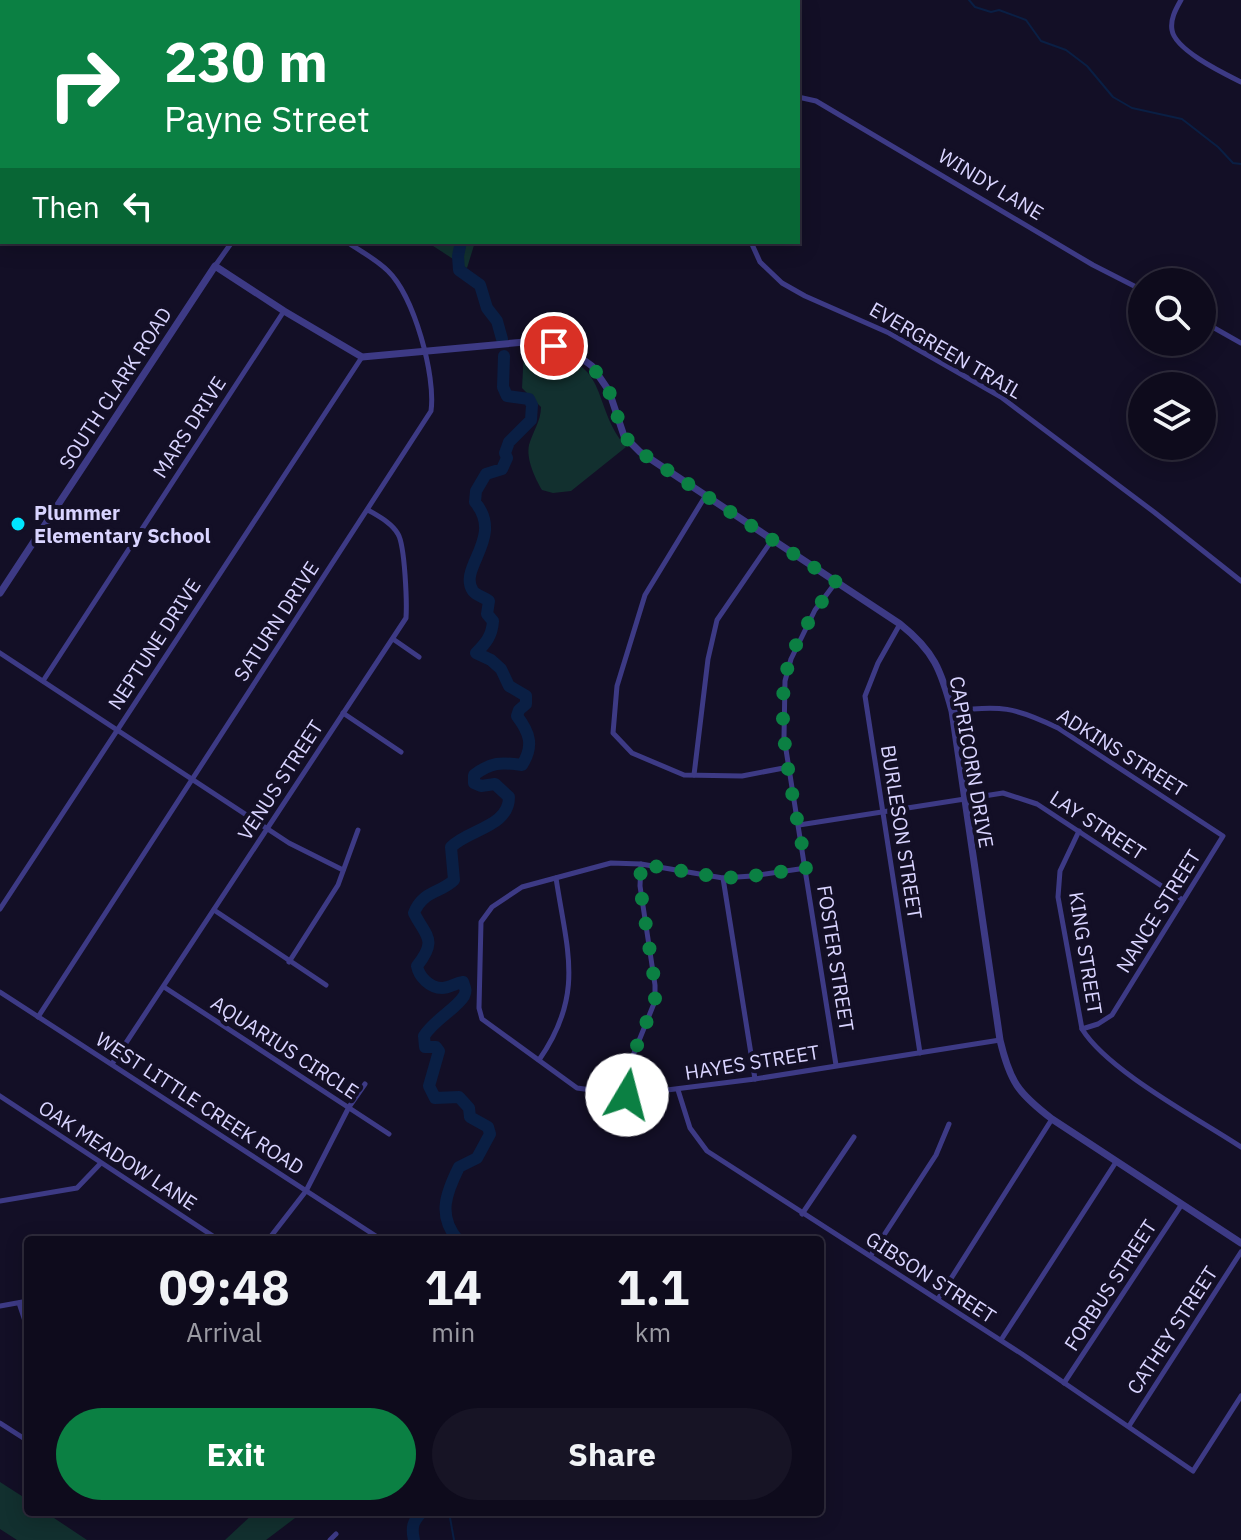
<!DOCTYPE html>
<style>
:root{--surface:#0e0b1c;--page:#171425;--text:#f1f3f6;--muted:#9b9ba3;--line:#2e2b3b;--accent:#0b8043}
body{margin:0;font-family:"IBM Plex Sans",sans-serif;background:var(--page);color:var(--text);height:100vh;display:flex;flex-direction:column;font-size:30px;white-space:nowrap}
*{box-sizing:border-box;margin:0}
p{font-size:26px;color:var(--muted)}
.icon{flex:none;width:44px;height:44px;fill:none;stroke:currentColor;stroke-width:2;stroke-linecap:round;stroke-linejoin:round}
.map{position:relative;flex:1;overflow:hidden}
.panel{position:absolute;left:24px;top:1236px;width:800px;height:280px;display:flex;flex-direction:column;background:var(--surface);border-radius:8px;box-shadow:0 4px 20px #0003,0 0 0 2px var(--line)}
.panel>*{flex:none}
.banner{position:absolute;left:0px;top:0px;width:800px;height:244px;box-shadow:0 4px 20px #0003,0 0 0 2px var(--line);background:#0b8043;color:#fff;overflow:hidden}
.controls{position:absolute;left:1128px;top:268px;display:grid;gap:16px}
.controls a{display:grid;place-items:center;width:88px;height:88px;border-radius:50%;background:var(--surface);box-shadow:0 4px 20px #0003,0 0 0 2px var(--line);font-size:40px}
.pin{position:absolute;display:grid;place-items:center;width:68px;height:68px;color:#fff;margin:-34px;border:4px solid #fff;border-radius:50%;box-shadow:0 2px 8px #0007}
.me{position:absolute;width:88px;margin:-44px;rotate:8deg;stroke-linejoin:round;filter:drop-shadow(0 0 6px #0008)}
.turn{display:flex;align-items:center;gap:28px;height:168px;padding:0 32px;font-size:36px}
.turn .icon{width:104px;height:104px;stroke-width:2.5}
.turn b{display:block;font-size:56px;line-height:68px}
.then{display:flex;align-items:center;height:76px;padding:0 32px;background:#0003;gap:16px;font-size:30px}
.eta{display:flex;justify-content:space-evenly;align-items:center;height:136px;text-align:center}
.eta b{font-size:48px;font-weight:700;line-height:56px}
.cta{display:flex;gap:16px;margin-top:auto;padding:16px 32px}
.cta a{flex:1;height:92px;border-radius:48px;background:var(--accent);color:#fff;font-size:32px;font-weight:700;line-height:92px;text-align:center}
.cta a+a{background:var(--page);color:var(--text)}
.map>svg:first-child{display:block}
.green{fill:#12302f}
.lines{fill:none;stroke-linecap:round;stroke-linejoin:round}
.stream{stroke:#0a1f44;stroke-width:2}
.river{stroke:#0a1f44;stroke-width:12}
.minor{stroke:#3d3a85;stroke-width:5}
.tertiary{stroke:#3d3a85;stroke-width:7}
.route{stroke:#0b8043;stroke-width:14;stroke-dasharray:0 25.2}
.poi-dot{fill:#00e5ff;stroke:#130f26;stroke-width:3}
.labels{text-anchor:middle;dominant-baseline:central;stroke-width:8;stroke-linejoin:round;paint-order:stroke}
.street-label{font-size:20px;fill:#d9d4ff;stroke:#130f26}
.poi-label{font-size:20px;font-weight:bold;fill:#d9d4ff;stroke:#130f26;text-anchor:start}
</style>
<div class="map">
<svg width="1241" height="1540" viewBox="0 0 1241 1540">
<rect width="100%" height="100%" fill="#130f26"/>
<g class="green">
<polygon points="427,242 475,242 467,268"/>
<path d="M 538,350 C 614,363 589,403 626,447 L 571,491 L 553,493 L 542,490 C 535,478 526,459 529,445 C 533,431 541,421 541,407 L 522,388 L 524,351 Z"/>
<polygon points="0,1482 28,1500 28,1512 45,1512 87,1540 17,1540 0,1529"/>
<polygon points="255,1512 303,1512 266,1540 225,1540"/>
</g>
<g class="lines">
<g class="stream">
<polyline points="969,0 975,7 991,12 999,10 1026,20 1041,41 1066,50 1087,66 1113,97 1132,108 1182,119 1218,147 1233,163 1241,164"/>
<polyline points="67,2 67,0"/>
<polyline points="467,2 468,0"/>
<polyline points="0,98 2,96"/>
<polyline points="449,1512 454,1540"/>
</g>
<g class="river">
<polyline points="431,0 433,2"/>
<polyline points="461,242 458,256 459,270 480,285 487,308 497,321 502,339"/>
<path d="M 458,1240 C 437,1216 446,1193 459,1167 L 477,1158 L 490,1134 L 488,1127 L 470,1117 L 469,1108 L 459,1097 L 435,1098 L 429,1086 L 439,1051 L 436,1047 L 425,1047 L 424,1036 C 434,1020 456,1009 464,996 C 467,990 465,988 463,982 C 456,983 449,988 442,988 C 430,988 419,977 417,966 C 438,939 426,937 414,913 C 422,891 441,893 454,880 L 451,847 C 469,829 509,827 509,797 L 495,784 L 481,786 L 474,783 L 474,775 C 491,762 501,762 522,765 C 534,746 530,733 517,716 L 519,710 L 526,704 L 526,696 L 509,686 L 501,669 L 491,660 L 476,653 C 486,643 492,636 493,621 L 487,614 L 489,601 C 484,597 477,596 473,591 C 457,568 505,538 475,502 L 476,491 L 486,474 L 502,469 L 507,458 L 505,453 L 509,442 L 531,420 L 532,405 L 529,399 L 507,396 L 503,387 L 504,356"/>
<path d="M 414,1540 C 411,1527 413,1521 422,1512"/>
</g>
<g class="minor">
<path d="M 1181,0 C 1176,9 1170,19 1172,30 C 1175,50 1223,73 1241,82"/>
<polyline points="380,2 381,0"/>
<polyline points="798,97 816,101 1093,265 1142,290"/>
<polyline points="751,242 760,262 782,283 805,296 889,333 1001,397 1154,512 1241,581"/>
<polyline points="215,266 232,242"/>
<polyline points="1202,321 1241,343"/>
<polyline points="706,495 645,595 617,686 613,733 632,753 684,775 742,776 789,767"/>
<polyline points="836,582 815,610 791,659 785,681 784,737 836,1065"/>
<polyline points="900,624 878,663 865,696 920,1053"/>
<polyline points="393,639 419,657"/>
<polyline points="0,653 289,843 343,870"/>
<polyline points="43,681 284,311"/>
<path d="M 953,711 C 1000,705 1015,707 1058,728 L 1223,836 L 1112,1015 L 1098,1024 L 1082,1029"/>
<polyline points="343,713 401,752"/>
<polyline points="694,775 708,659 717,620 772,540"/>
<polyline points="799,825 1003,793 1037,804 1183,900"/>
<path d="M 1079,831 L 1060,871 L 1058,897 L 1082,1029 C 1108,1071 1197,1118 1241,1147"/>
<polyline points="806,868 752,876 723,878 641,864 611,863 522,887 492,907 481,922 479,1008 482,1019 577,1088 627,1095 755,1079 1000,1040"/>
<polyline points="723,878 755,1079"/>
<polyline points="0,909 362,357"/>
<polyline points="214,910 326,985"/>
<polyline points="289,962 338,885 358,830"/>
<polyline points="164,987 389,1134"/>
<polyline points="0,992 382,1240"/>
<path d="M 38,1017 L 431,411 C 436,376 414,296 388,271 C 376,259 360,251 347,242"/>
<path d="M 539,1060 C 585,994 567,951 556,878"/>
<path d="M 112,1064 L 406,618 C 407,602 405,546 398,534 C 392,523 378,516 368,510"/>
<polyline points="678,1090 690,1128 707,1151 1022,1354 1193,1471 1241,1396"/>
<polyline points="627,1095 632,1058 655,1001 655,985 640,886 641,864"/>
<polyline points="0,1096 219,1240"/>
<polyline points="0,1201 77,1188 100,1164"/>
<polyline points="802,1214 854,1137"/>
<polyline points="268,1240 306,1191 349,1107 365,1084"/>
<polyline points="871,1255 936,1155 949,1124"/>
<polyline points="938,1299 1052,1119"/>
<polyline points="19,1303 28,1330"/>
<polyline points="0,1306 28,1301"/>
<polyline points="1001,1340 1116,1162"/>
<polyline points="1064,1383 1182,1204"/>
<polyline points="0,1423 28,1441"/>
<polyline points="1129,1426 1241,1252"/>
<polyline points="330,1540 336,1534"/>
</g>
<path class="tertiary" d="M 0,593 L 215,266 L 284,311 L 362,357 L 536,341 L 577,355 L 592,366 L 609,391 L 624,436 L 640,452 L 900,624 C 934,651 941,670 952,711 L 1000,1040 C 1010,1082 1018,1093 1052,1119 L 1241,1243"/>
</g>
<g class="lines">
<path class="route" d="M 554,346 L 577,355 L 592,366 L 609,391 L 624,436 L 640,452 L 836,582 C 815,611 791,644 785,679 C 776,734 797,812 806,868 L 752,876 L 723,878 L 641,864 L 640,886 L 655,985 L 655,1001 L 632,1058 L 627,1095"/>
</g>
<circle class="poi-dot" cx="18" cy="524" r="8"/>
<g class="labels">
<g class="street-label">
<text transform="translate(991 184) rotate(31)">WINDY LANE</text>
<text transform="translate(946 350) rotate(30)">EVERGREEN TRAIL</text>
<text transform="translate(115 388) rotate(-57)">SOUTH CLARK ROAD</text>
<text transform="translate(189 427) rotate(-57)">MARS DRIVE</text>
<text transform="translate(276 621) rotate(-57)">SATURN DRIVE</text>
<text transform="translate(154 644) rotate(-57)">NEPTUNE DRIVE</text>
<text transform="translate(1122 752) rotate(32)">ADKINS STREET</text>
<text transform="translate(972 762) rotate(80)">CAPRICORN DRIVE</text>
<text transform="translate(280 780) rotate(-57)">VENUS STREET</text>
<text transform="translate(1098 825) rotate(33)">LAY STREET</text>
<text transform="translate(902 832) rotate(81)">BURLESON STREET</text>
<text transform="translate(1158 911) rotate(-58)">NANCE STREET</text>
<text transform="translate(1086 953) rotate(81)">KING STREET</text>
<text transform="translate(836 958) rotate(81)">FOSTER STREET</text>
<text transform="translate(285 1047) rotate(33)">AQUARIUS CIRCLE</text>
<text transform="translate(752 1062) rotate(-9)">HAYES STREET</text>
<text transform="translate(200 1103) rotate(33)">WEST LITTLE CREEK ROAD</text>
<text transform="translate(118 1155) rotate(33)">OAK MEADOW LANE</text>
<text transform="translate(931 1277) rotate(33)">GIBSON STREET</text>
<text transform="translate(1110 1285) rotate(-57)">FORBUS STREET</text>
<text transform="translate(1172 1330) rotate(-57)">CATHEY STREET</text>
</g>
<g class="poi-label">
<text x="34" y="512">Plummer<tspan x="34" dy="23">Elementary School</tspan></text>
</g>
</g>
</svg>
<div class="controls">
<a><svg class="icon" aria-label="search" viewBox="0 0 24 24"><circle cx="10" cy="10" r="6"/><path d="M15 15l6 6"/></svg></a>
<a><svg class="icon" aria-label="layers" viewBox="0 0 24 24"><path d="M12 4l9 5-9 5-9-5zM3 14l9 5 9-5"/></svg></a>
</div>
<div class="pin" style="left:554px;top:346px;background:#d93025"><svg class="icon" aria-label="arrive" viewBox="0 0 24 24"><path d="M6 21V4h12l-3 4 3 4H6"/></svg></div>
<svg class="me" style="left:627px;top:1095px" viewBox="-20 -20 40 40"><circle r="19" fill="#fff"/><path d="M0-13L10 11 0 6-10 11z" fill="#0b8043"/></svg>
<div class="banner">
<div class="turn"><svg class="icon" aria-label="right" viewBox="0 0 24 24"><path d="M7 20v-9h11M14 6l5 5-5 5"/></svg><div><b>230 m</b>Payne Street</div></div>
<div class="then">Then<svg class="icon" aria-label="left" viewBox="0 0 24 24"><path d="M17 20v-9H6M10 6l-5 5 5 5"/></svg></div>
</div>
<section class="panel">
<div class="eta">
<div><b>09:48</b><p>Arrival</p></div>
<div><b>14</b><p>min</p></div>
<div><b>1.1</b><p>km</p></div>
</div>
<div class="cta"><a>Exit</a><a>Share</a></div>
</section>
</div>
